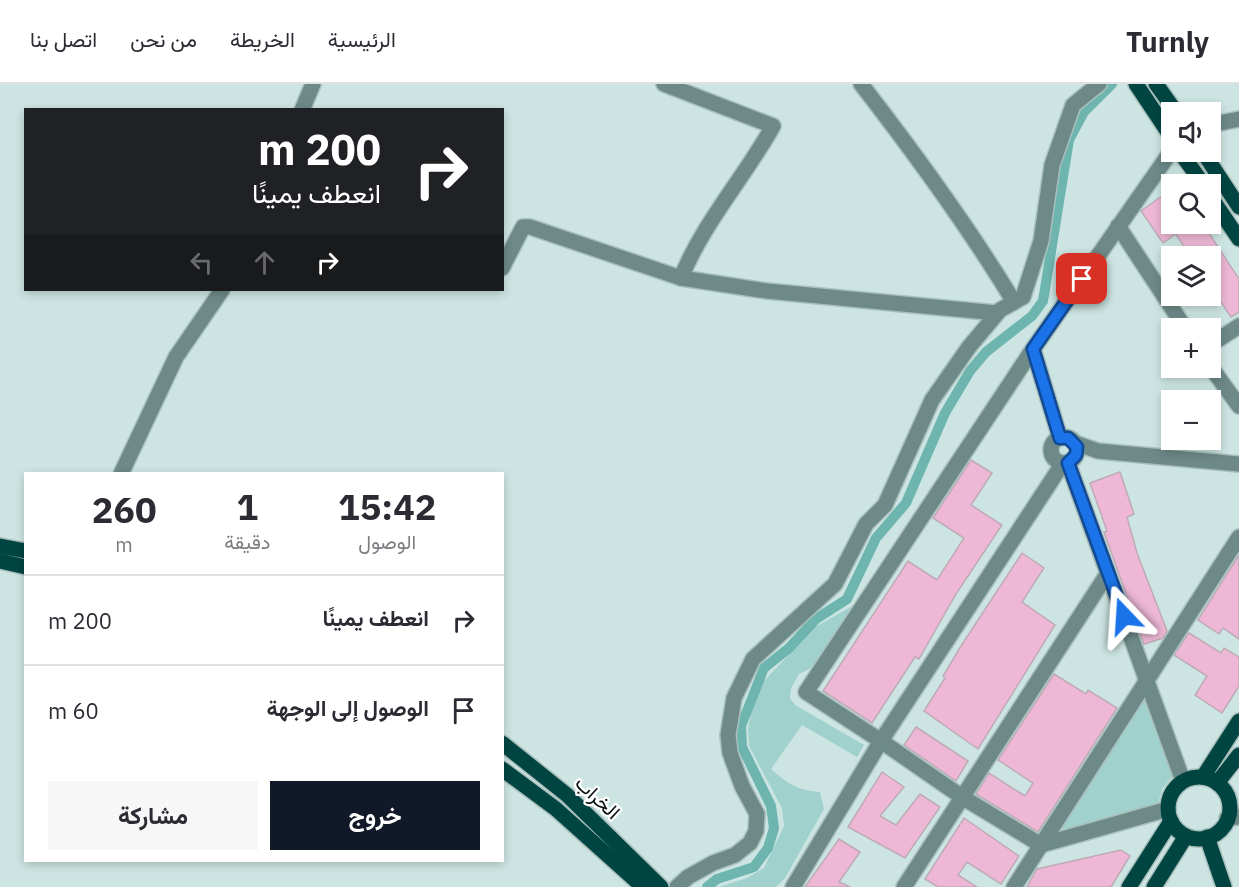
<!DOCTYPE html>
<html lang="ar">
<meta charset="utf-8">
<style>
:root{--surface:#fff;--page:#f7f7f7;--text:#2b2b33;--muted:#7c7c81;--line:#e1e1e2;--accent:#111827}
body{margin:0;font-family:"IBM Plex Sans",Vazirmatn,sans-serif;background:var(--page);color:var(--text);direction:rtl;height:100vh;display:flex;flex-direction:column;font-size:22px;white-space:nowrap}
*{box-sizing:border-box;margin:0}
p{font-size:20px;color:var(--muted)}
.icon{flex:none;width:33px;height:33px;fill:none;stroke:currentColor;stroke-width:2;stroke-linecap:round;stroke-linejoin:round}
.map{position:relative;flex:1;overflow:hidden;direction:ltr}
.side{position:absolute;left:24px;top:388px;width:480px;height:390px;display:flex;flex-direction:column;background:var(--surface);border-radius:0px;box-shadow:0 3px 9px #0003;direction:rtl}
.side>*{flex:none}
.guide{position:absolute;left:24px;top:24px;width:480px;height:183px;border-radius:0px;box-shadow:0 3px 9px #0003;direction:rtl;background:#202124;color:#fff;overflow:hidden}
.tools{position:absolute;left:1161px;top:18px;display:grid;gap:12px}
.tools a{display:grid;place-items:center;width:60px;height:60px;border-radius:0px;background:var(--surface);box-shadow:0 3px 9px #0003;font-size:30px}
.pin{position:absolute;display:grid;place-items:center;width:51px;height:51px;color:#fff;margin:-26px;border-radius:12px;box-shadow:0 3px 9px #0006}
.me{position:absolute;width:66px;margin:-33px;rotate:340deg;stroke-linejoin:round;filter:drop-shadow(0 0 4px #0008)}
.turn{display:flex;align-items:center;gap:21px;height:126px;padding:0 24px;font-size:27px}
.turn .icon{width:78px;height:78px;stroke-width:2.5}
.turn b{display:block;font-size:42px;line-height:51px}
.lanes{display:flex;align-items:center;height:57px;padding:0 24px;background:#0003;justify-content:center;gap:30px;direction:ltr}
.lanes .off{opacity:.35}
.eta{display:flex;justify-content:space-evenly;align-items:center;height:102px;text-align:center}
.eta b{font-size:36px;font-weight:700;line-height:42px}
.action{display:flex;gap:12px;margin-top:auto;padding:12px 24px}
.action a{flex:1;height:69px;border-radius:0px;background:var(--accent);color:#fff;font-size:24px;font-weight:700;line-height:69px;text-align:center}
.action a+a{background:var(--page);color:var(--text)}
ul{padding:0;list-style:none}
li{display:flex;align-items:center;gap:18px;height:90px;padding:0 24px;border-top:2px solid var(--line)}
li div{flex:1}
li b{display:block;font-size:22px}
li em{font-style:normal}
header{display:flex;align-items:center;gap:36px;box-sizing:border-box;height:84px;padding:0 30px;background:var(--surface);border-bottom:2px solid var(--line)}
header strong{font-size:28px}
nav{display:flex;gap:33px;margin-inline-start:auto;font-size:21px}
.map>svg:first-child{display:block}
.green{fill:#a1d1cd}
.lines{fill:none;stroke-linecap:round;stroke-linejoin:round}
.canal{stroke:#6eb5b0;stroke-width:10}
.building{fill:#edb7d5;stroke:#bfabb6;stroke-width:1.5}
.minor-casing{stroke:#a9bfbc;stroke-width:18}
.major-casing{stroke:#a9bfbc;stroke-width:18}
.minor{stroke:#6d8a88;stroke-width:15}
.major{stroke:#004542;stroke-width:15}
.route-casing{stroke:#114b97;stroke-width:15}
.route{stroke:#1a73e8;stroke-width:10}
.labels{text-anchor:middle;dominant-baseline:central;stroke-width:4.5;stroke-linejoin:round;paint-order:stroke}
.street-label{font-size:20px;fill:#091111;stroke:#fff}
</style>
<header>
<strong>Turnly</strong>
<nav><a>الرئيسية</a><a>الخريطة</a><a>من نحن</a><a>اتصل بنا</a></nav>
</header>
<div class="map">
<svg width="1239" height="803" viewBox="0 0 1239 803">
<rect width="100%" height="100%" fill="#cce5e2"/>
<g class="green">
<path d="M 856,520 L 823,578 L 799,590 L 791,604 L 790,614 L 795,621 L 864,661 L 857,673 L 802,641 L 771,685 C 786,699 799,707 820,708 L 824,725 L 785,794 L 776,803 L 719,803 L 747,794 L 764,784 L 784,742 L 782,724 L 749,662 L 748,645 L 753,619 L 762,599 L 815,543 Z"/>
<polygon points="1145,611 1173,692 1162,705 1156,728 1058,746"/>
</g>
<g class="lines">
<polyline class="canal" points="707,803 717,795 754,783 768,764 774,744 771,722 742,663 741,642 764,584 789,564 816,535 847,515 876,454 906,419 945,329 970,287 986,268 1032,232 1043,217 1069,56 1084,28 1112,0"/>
</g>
<g class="building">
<polygon points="1172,105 1172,140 1203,140 1239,195 1239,228 1231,233 1210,202 1210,172 1190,172 1176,150 1163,159 1141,127"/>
<polygon points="971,376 992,389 971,421 1002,441 956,510 919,575 915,573 872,639 823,607 908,477 937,496 964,454 933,434"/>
<polygon points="1120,388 1134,430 1127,433 1137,469 1167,547 1163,554 1144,560 1104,448 1107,447 1090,399"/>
<polygon points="1022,469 1044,484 1022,518 1055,541 978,665 924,627 945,594 943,592 961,562"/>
<polygon points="1239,471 1239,555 1223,544 1219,550 1198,536"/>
<polygon points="1189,549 1221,569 1224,564 1239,573 1239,602 1222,629 1195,611 1207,592 1174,571"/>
<polygon points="1054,590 1086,610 1088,606 1117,624 1038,748 976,710 989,689 1025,712 1033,699 998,676"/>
<polygon points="916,643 968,677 956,697 904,661"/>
<polygon points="882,688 904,703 880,732 896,741 920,710 940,723 905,774 848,743"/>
<polygon points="964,734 1019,772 1001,800 967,778 958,791 977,803 938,803 925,795"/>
<polygon points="839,755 860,768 839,798 850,803 805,803"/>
<polygon points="1121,766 1130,772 1111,803 1027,803 1037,785"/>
</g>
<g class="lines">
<g class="minor-casing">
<g id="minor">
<path d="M 664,0 L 773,42 C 744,94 703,139 681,194"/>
<path d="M 861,0 C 916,71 968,142 1014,218"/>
<polyline points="302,26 313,0"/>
<polyline points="1210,41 1239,35"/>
<polyline points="1118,142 1185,244"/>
<polyline points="502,184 523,143 530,143 681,194 767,207 997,229"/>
<polyline points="1210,261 1239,242"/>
<polyline points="1033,265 1060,354"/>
<polyline points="1210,282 1239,322"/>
<circle cx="1064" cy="366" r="13"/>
<polyline points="1075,359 1098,367 1239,380"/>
<polyline points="1063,379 881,657 962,713 1041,761 1168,725"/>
<polyline points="1068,379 1183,697"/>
<polyline points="121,390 176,273 222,206"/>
<polyline points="1227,734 1239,733"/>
<polyline points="677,803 688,793 713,779 735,771 750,759 756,747 757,730 742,702 730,669 728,651 734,614 753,575 835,500 866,440 885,421 932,316 969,263 1000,226 1023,213 1041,157 1052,81 1073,21 1099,0"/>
<polyline points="793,803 881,657 806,608 1033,265 1172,66"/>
<polyline points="904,803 1108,489"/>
<polyline points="1014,803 1239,453"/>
</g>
</g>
<g class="major-casing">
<g id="major">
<polyline points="1136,0 1172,54"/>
<polyline points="1156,0 1176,28"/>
<polyline points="1180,68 1203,100"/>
<polyline points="1203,68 1239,123"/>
<polyline points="1210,112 1239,155"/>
<polyline points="0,462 26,467"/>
<polyline points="0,477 26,483"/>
<polyline points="502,659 567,711 661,803"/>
<polyline points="502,685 556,725 643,803"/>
<polyline points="1203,693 1239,637"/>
<circle cx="1199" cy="724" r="31"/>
<polyline points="1217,699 1239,671"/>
<polyline points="1207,753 1224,803"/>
<polyline points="1129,803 1171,737"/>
<polyline points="1154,803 1186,752"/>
</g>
</g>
<use href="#minor" class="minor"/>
<use href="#major" class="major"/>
</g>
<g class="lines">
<g class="route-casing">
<polyline id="route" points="1082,195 1033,265 1060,354 1068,354 1077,363 1076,371 1068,379 1124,532"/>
</g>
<use href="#route" class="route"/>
</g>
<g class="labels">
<g class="street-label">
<text transform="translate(598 713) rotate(43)">الخراب</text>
</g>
</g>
</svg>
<div class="tools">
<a><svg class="icon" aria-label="sound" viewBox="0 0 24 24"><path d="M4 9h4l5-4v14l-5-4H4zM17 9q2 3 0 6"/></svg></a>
<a><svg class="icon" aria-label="search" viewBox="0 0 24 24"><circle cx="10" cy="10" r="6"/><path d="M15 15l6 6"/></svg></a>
<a><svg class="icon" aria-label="layers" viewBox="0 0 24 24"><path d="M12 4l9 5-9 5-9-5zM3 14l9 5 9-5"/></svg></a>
<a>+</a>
<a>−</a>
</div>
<div class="pin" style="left:1082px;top:195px;background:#d93025"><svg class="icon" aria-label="arrive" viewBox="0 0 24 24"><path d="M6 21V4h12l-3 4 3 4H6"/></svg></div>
<svg class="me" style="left:1124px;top:532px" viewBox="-20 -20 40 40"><path d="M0-17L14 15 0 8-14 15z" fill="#1a73e8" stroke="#fff" stroke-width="4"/></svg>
<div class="guide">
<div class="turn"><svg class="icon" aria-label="right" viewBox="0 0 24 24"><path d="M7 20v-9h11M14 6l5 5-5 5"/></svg><div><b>200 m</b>انعطف يمينًا</div></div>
<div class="lanes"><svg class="icon off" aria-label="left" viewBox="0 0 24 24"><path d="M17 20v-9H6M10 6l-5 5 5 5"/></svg><svg class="icon off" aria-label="ahead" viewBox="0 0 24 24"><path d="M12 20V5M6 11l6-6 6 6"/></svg><svg class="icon" aria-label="right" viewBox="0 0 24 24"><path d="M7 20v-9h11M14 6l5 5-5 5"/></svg></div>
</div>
<section class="side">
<div class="eta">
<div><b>15:42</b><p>الوصول</p></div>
<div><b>1</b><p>دقيقة</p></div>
<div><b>260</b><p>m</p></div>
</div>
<ul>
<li><svg class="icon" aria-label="right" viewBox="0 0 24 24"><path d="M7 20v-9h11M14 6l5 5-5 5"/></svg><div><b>انعطف يمينًا</b></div><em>200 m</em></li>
<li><svg class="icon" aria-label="arrive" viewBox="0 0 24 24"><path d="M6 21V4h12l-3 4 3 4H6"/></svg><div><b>الوصول إلى الوجهة</b></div><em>60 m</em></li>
</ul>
<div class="action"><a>خروج</a><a>مشاركة</a></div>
</section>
</div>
